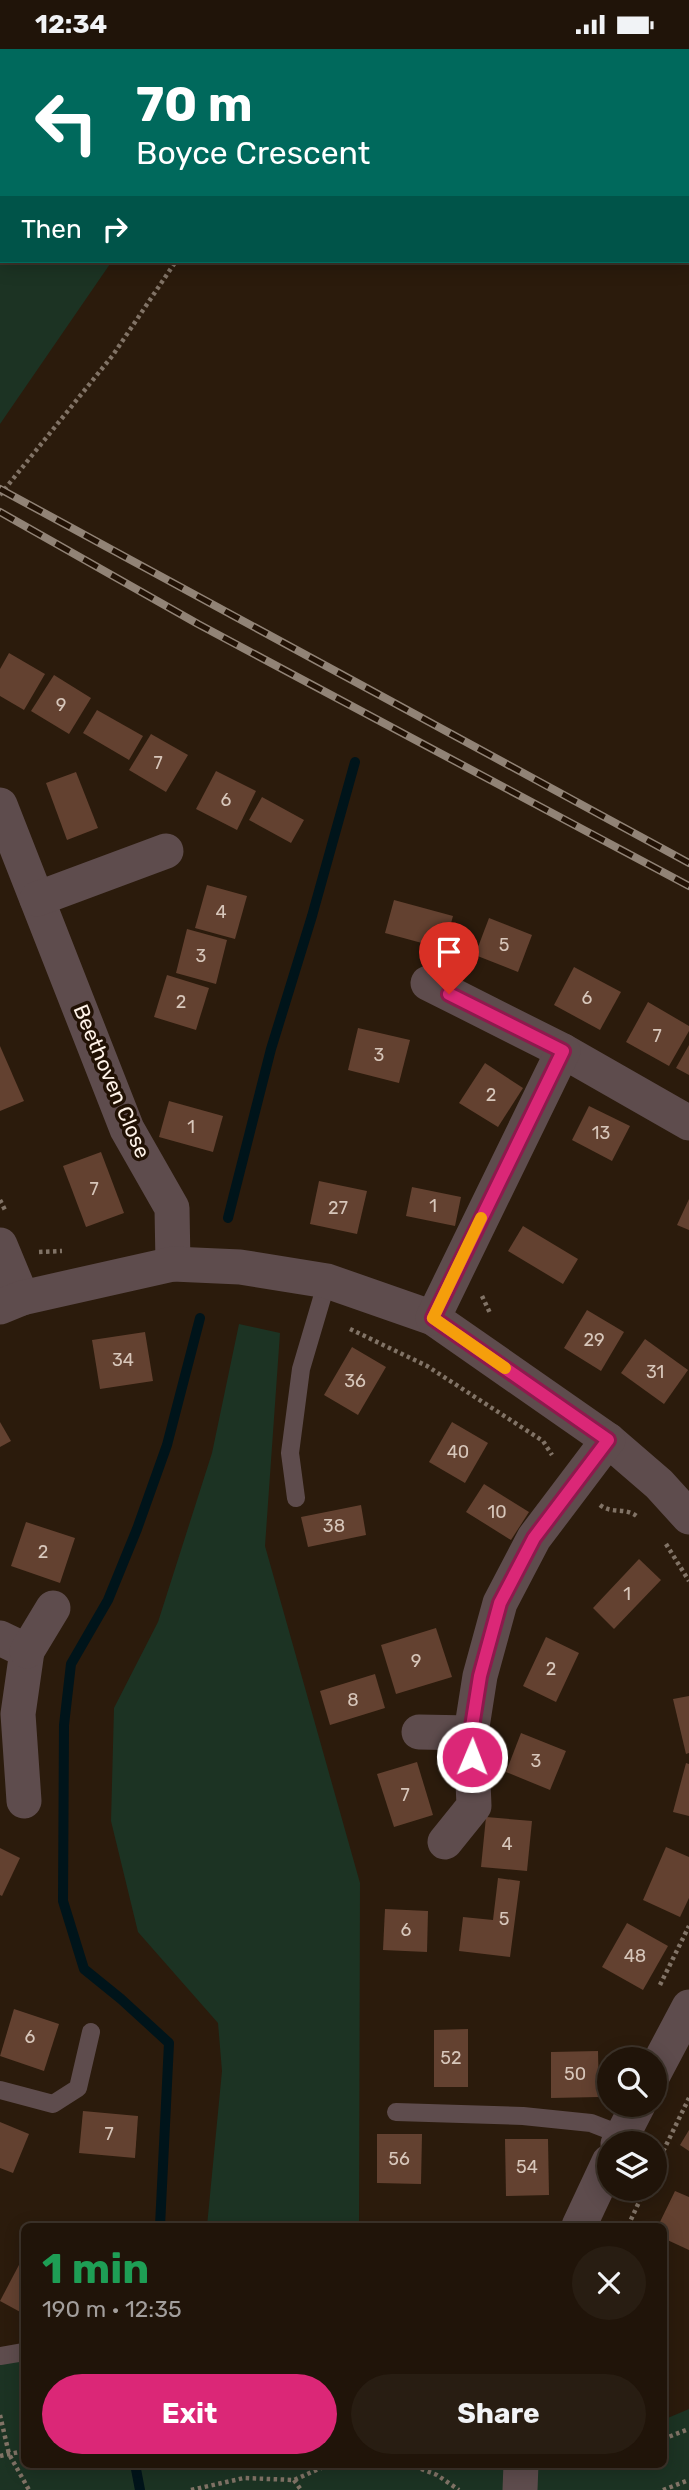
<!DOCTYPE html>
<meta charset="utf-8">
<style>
:root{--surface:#201409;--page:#281d12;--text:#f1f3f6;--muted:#a29e9c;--line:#3d332a;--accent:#db2777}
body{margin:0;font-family:Rubik,sans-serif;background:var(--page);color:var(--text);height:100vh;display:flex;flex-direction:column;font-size:26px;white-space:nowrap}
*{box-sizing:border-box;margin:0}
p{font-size:23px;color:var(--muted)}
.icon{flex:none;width:38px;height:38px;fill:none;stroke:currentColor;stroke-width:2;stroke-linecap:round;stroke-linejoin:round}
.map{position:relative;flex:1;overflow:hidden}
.details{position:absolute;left:21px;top:2174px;width:646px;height:245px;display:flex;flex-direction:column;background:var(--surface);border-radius:10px;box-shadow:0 4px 18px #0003,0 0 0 2px var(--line)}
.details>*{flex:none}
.guide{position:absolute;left:0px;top:0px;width:690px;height:214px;box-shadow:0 4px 18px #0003,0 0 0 2px var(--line);background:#00695c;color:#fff;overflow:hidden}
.controls{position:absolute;left:597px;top:1998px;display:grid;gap:14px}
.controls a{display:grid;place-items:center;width:70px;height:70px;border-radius:50%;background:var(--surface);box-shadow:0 4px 18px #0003,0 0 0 2px var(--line);font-size:35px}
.pin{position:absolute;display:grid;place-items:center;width:60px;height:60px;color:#fff;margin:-72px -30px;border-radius:50% 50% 50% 0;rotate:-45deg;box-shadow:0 0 7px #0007}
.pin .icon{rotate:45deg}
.me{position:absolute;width:77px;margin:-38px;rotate:1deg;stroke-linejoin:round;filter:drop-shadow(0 0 5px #0008)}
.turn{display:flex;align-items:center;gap:24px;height:147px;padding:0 21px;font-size:32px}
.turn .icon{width:91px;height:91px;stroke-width:2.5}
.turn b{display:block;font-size:49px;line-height:60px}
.then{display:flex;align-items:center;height:66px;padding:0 21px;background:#0003;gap:14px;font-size:26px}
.round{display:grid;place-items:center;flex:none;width:74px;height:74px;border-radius:37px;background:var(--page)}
.overview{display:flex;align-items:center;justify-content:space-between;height:119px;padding:0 21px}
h1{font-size:42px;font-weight:700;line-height:52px;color:#1e9e55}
.action{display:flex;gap:14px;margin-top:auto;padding:14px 21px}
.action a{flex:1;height:80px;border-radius:42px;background:var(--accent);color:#fff;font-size:28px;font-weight:700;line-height:80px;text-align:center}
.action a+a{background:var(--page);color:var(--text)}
.status{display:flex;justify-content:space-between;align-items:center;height:49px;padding:0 35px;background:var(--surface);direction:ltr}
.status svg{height:19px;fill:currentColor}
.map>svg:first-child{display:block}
.green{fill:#1c3323}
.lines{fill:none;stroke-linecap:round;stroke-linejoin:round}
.stream{stroke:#00141a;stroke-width:10}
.building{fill:#634130}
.path{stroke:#817366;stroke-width:4.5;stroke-dasharray:3.5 3.5;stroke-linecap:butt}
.lane{stroke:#5e4c4d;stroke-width:18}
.street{stroke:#5e4c4d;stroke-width:35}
.rail-casing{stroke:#918376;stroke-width:8}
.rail{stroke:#211104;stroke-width:5;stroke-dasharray:16;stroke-linecap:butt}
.route-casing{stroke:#8e194d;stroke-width:18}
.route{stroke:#db2777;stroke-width:12}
.slow{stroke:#f59e0b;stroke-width:12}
.labels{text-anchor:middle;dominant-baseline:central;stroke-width:7;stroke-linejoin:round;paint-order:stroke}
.number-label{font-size:18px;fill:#d7c6ba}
.street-label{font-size:21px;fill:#fef2e8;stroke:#211104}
</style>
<div class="status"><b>12:34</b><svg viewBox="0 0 49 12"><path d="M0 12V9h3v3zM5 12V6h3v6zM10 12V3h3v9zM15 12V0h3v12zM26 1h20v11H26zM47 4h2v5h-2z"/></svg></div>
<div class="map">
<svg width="689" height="2441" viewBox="0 0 689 2441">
<rect width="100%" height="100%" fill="#2b1b0c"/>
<g class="green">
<polygon points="0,0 256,0 2,2 2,212 112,212 0,375"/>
<polygon points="239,1275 280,1284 265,1497 360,1834 359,2177 207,2177 222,2022 218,1974 138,1883 111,1772 114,1659 158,1573 212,1404"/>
<polygon points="24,2303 24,2415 663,2415 663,2371 689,2360 689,2441 0,2441 0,2307"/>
</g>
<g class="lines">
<g class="stream">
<polyline points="228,1169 271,1000 312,867 355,713"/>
<polyline points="160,2177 169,1994 121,1950 84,1920 63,1852 64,1676 71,1615 108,1551 137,1480 167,1396 200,1269"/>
<polyline points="135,2415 140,2441"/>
</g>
</g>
<g class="building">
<polygon points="9,604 45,625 24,661 0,647 0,620"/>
<polygon points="54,626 91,649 69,685 31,662"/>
<polygon points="97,661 143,687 129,711 83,684"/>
<polygon points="151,685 188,706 166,743 129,721"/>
<polygon points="216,722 256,742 237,781 196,760"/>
<polygon points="76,723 98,779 67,791 46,734"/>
<polygon points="262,748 304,771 291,794 249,771"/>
<polygon points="207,836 247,847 235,890 195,879"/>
<polygon points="394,851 453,867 444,900 385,884"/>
<polygon points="489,869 532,886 518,923 475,906"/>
<polygon points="187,880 227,891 216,935 176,924"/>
<polygon points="574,918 621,943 600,981 554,956"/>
<polygon points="167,926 209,939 196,981 154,968"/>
<polygon points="648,953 689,977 689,982 669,1017 626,993"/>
<polygon points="358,979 410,991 399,1034 348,1021"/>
<polygon points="689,996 689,1026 676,1019"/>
<polygon points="0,997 24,1052 0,1062"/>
<polygon points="485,1014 523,1039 498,1078 459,1054"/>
<polygon points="169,1052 223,1067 213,1103 159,1088"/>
<polygon points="589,1057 630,1077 612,1112 572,1091"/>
<polygon points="101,1103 124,1164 86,1178 63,1117"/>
<polygon points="319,1132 367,1142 357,1185 310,1175"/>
<polygon points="412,1138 461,1148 455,1177 406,1167"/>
<polygon points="689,1150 689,1181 677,1176"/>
<polygon points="523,1177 578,1210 563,1235 508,1202"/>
<polygon points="587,1261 624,1283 601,1322 564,1299"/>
<polygon points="145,1283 153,1332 100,1340 92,1291"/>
<polygon points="645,1290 688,1321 664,1355 621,1324"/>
<polygon points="352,1298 386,1318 358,1366 324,1346"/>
<polygon points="0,1373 11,1392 0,1398"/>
<polygon points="452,1373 488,1394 465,1434 429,1413"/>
<polygon points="484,1435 529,1463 511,1491 466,1463"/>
<polygon points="361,1456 366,1486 308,1498 301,1468"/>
<polygon points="26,1473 75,1489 60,1534 11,1517"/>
<polygon points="639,1510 661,1531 614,1580 593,1559"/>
<polygon points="436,1579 452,1628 396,1645 381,1596"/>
<polygon points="546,1588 579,1604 556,1653 523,1637"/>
<polygon points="375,1625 385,1659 330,1676 320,1642"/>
<polygon points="689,1647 689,1704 686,1705 673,1650"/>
<polygon points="521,1684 566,1702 550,1741 506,1723"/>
<polygon points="417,1713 433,1766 394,1778 377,1725"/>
<polygon points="686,1714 689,1715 689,1767 673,1763"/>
<polygon points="486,1768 532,1772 527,1822 481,1818"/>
<polygon points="666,1798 689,1808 689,1849 680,1868 643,1851"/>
<polygon points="0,1799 20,1809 2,1847 0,1846"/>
<polygon points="498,1829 520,1832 510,1908 459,1902 463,1868 493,1871"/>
<polygon points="385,1860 428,1862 427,1903 383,1901"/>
<polygon points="627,1874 668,1897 643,1941 602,1918"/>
<polygon points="14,1960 59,1975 44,2022 0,2007"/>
<polygon points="468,1980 468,2038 434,2038 434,1981"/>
<polygon points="598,2002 599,2048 551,2049 551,2003"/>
<polygon points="83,2062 138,2067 135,2109 79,2104"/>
<polygon points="0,2073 29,2085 13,2124 0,2119"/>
<polygon points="689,2081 689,2102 680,2096"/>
<polygon points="377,2085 422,2085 421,2135 377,2134"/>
<polygon points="505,2090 548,2090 549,2146 506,2147"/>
<polygon points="675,2142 689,2148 689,2201 663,2189 663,2177 658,2177"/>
<polygon points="20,2214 24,2216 24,2265 0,2252"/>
</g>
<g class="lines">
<g class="path">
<polyline points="318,2 319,0"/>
<polyline points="0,446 113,306 176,212"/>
<polyline points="0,1151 6,1163"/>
<polyline points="39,1203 62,1202"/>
<polyline points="482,1247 490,1264"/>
<polyline points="350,1280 427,1317 543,1392 552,1406"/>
<path d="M 600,1456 C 613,1466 626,1457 639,1469"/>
<polyline points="666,1495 689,1532"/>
<polyline points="660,1936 689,1877"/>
<polyline points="654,2121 689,2049"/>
<polyline points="628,2177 645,2140"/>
<polyline points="0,2366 9,2405 29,2441"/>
<polyline points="663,2390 689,2380"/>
<polyline points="0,2407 24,2402"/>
<polyline points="408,2415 437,2426 459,2441"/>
<polyline points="294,2431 301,2441"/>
<polyline points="191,2441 244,2429 294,2431 330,2415"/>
<polyline points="663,2441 689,2431"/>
</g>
<g class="lane">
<polyline points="296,1449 290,1404 301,1320 327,1232"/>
<polyline points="0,2041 53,2055 78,2039 91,1983"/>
<polyline points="396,2063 523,2067 591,2074 622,2086"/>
<polyline points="0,2307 24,2303"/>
</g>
<g class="street">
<polyline points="0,756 127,1080 172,1159 173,1215"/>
<polyline points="37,850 166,802"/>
<polyline points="428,934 563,1002 689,1074"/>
<polyline points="0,1196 22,1249"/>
<polyline points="0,1258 22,1249 173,1215 240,1218 327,1232 433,1269 608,1391 659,1435 689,1468"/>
<polyline points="433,1269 563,1002"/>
<polyline points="0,1589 27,1602 18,1665 24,1752"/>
<polyline points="27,1602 53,1559"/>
<polyline points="419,1683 471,1684"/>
<polyline points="445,1793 474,1757 471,1684 480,1627 500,1554 534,1489 608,1391"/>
<polyline points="654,2024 689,1958"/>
<polyline points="618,2095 638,2056"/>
<polyline points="579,2177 609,2113"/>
<polyline points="520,2441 521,2415"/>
</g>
<g class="rail-casing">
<g id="rail">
<polyline points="0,440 689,814"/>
<polyline points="0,463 198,575 689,837"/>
</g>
</g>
<use href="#rail" class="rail"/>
</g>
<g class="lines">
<g class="route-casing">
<polyline id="route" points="449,945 563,1002 433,1269 608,1391 534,1489 500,1554 480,1627 471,1684 472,1708"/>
</g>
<use href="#route" class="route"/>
<polyline class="slow" points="481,1169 433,1269 505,1319"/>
</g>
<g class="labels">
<g class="number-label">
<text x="61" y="656">9</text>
<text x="158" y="714">7</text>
<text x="226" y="751">6</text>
<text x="221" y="863">4</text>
<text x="504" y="896">5</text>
<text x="201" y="907">3</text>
<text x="587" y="949">6</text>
<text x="181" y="953">2</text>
<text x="657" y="987">7</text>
<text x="379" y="1006">3</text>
<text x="491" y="1046">2</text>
<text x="191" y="1078">1</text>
<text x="601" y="1084">13</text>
<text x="94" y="1140">7</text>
<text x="433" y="1157">1</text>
<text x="338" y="1159">27</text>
<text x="594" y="1291">29</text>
<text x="123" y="1311">34</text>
<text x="655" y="1323">31</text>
<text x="355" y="1332">36</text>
<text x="458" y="1403">40</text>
<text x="497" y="1463">10</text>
<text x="334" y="1477">38</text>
<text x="43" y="1503">2</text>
<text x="627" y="1545">1</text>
<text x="416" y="1612">9</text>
<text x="551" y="1620">2</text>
<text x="353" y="1651">8</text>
<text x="536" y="1712">3</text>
<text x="405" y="1746">7</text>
<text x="507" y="1795">4</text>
<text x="504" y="1870">5</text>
<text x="406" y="1881">6</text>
<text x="635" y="1907">48</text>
<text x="30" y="1988">6</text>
<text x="451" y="2009">52</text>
<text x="575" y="2025">50</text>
<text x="109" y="2085">7</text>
<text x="399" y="2110">56</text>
<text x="527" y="2118">54</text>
</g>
<g class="street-label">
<text transform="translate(112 1032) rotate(67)">Beethoven Close</text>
</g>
</g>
</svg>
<div class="controls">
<a><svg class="icon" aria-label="search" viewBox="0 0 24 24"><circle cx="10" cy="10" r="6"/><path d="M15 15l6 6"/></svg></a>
<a><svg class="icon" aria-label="layers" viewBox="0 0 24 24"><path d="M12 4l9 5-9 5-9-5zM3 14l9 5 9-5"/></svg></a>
</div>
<div class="pin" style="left:449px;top:945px;background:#d93025"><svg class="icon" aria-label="arrive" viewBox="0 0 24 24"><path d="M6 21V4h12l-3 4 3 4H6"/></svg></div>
<svg class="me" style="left:472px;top:1708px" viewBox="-20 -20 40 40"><circle r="17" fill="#db2777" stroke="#fff" stroke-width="3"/><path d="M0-11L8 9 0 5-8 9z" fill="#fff"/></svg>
<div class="guide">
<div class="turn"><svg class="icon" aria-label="left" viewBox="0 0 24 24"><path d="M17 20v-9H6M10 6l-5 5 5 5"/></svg><div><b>70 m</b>Boyce Crescent</div></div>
<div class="then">Then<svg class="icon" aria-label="right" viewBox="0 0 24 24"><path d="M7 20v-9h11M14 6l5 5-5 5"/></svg></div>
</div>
<section class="details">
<div class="overview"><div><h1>1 min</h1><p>190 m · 12:35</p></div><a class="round"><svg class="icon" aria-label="close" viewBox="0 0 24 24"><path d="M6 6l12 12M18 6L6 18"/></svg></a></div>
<div class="action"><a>Exit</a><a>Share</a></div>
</section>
</div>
